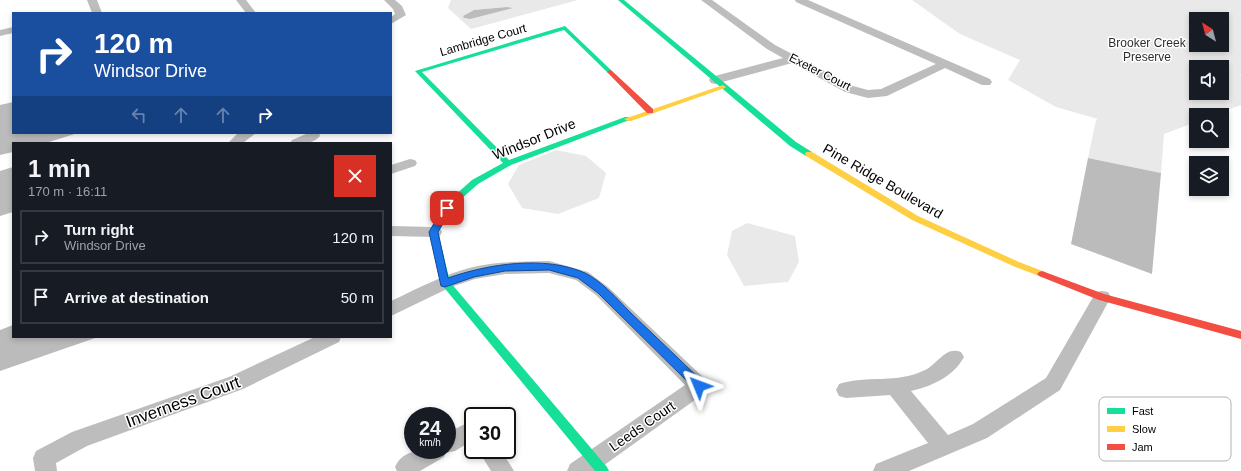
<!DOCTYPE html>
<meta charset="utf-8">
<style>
:root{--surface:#171b24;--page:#242831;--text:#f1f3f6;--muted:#9ea1a6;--line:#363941}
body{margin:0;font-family:Helvetica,sans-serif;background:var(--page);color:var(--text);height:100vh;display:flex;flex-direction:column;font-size:15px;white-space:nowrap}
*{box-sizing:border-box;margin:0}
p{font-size:13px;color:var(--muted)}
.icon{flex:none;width:22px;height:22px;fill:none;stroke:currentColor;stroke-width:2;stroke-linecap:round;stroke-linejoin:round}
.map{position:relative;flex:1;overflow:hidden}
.drawer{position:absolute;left:12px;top:142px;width:380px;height:196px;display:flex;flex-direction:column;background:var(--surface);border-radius:0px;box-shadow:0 2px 6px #0003}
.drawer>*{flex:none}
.top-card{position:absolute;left:12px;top:12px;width:380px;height:122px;border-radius:0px;box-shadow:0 2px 6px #0003;background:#1a4fa0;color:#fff;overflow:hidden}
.needle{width:26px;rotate:324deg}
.tools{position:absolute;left:1189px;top:12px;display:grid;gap:8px}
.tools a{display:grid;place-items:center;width:40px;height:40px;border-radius:0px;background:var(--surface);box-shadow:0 2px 6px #0003;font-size:20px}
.speed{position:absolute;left:404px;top:407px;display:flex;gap:8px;font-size:20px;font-weight:700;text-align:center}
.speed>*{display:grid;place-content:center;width:52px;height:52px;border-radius:50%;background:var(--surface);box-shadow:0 2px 6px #0003;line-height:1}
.speed small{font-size:10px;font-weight:400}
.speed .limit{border:2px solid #111;border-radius:6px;background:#fff;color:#111}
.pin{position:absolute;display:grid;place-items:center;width:34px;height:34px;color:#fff;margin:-17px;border-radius:8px;box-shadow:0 2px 6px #0006}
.me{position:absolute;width:44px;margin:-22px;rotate:314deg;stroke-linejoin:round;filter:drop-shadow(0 0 3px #0008)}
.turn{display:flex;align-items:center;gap:14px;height:84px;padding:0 16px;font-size:18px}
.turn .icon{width:52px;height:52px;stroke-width:2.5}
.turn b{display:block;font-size:28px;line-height:34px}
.lanes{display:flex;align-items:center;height:38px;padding:0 16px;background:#0003;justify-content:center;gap:20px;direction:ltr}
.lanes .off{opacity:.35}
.round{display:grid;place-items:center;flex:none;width:42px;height:42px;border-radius:0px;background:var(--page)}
.overview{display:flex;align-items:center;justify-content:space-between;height:68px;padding:0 16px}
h1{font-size:24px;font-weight:600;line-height:30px}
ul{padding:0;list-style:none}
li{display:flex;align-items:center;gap:12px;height:54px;margin:0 8px 6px;padding:0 8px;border:2px solid var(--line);border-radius:0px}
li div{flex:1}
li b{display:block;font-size:15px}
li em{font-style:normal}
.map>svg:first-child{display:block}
.green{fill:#e9e9e9;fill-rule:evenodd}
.water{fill:#bbb}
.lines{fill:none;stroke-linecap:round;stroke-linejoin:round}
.street{fill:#bdbdbd;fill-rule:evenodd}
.fast{fill:#16e098;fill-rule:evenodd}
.slow{fill:#ffcf43;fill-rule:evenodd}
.jam{fill:#f24e42;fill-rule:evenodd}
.route{fill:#1a73e8;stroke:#114b97}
.labels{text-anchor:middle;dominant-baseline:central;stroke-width:3;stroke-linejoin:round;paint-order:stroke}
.far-street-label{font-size:12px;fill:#000;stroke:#fff}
.far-park-label{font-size:12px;fill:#2e2e2e;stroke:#fff}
.street-label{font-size:14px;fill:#000;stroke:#fff}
.near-street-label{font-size:17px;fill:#000;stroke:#fff}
.key{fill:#fff;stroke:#b2b2b2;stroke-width:1}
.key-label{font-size:11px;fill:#000}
</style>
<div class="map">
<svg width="1241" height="471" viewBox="0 0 1241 471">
<rect width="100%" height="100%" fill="#fff"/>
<g class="green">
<path d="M 451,0 L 578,0 L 471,29 L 448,8 ZM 507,7 L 512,7 L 466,19 L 463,16 L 474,10 Z"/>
<path d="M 912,0 L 1241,0 L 1241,74 L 1240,75 L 1241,76 L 1241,105 L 1214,115 L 1196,115 L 1196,122 L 1164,134 L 1161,173 L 1088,158 L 1096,120 L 1098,119 L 1056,107 L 1008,80 L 1020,60 L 960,34 ZM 1196,19 L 1222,19 L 1222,45 L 1196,45 ZM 1196,67 L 1222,67 L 1222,93 L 1196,93 Z"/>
<polygon points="556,150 586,156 606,173 599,198 558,214 522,208 508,184 519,165"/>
<polygon points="747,223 795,236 799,262 788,282 744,286 727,255 732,231"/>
</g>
<g class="water">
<polygon points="507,7 513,8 470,19 464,18 463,16 474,10"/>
<polygon points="13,102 13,133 78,133 46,143 13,143 13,152 0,155 0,105"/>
<polygon points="1088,158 1161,173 1152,274 1071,244"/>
<polygon points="13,167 13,212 0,216 0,171"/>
<polygon points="13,325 13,337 98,337 0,371 0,330"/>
</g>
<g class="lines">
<g class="street">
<polygon points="87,0 97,0 102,13 92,13"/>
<polygon points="236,0 246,0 256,13 246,13"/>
<polygon points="384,0 395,0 402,6 406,15 391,24 391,17 395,14 393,9"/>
<polygon points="701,0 712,0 775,45 853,86 868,90 881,89 936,64 796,2 795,0 808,0 990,79 992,82 990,85 982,85 945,68 887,96 868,98 845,92 792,63 715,84 711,83 709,80 711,77 783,58 767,49"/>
<polygon points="13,27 13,33 0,36 0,30"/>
<polygon points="238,133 256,133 243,143 228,143"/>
<path d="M 305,133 L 319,133 L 320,136 C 313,145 300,143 290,143 L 292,140 L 306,134 Z"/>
<polygon points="410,159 415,160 417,163 415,166 391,174 391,165"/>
<polygon points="391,226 434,227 440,228 442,232 440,236 434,237 391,236"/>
<path d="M 549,261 L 588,272 L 608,287 L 706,380 L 709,386 L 706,392 L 596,471 L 567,471 L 570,464 L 685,385 L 596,295 L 576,280 L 549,273 L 505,274 L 475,279 L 451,287 L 391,316 L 391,301 C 417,289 444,274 473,267 C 498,261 524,262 549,261 Z"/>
<path d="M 1102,291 L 1108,292 L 1111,297 L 1060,390 L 987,438 L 909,471 L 873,471 L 876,464 L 928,443 L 890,395 L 846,398 L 839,396 L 836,390 L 839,384 C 866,375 898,384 925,370 C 938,364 945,346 961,352 L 964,357 C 953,377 932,386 911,391 L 948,435 L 973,424 L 1046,378 L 1096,292 Z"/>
<polygon points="315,337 341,337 339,342 243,389 87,446 56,463 57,471 35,471 33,458 36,451 72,432 229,377"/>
<path d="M 473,420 L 473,440 L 455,451 L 445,453 L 444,457 L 420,471 L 397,471 L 395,467 C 404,447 428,450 447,450 L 447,433 Z"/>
<polygon points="478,450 501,450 514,471 491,471"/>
</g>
<g class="fast">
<polygon points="618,0 624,0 796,142 812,152 813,154 812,156 806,156 790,146"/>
<polygon points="565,26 612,71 612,73 608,73 564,30 422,72 509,160 625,117 628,117 632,119 511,165 478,184 451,208 438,232 450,282 607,467 609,471 595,471 442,285 430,232 444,205 472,180 503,163 415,71"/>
</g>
<g class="slow">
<polygon points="723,85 726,87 725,88 631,121 628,121 624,119"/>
<polygon points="806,152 812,152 918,216 1019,262 1045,272 1047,274 1045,276 1042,277 1013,266 912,220 806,156 805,154"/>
</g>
<g class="jam">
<polygon points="610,70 612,71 653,109 653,113 647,113 608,73 607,72"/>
<polygon points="1042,271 1104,294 1241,331 1241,339 1099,300 1039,276 1037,274 1039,272"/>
</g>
</g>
<path class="route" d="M 447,205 L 452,208 L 438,232 L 448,278 C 488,264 545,255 585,273 C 603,282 617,299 631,313 C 655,336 679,359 703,382 L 704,386 L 703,389 L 699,390 L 695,389 L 598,293 L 578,278 L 549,270 L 505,271 L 474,277 L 445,287 L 441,286 L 429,232 L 444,206 Z"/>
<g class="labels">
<g class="far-street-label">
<text transform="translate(483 40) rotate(-16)">Lambridge Court</text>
<text transform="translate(820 72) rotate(27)">Exeter Court</text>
</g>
<g class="far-park-label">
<text x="1147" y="43">Brooker Creek<tspan x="1147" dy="14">Preserve</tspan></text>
</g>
<g class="street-label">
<text transform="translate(534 139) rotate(-22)">Windsor Drive</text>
<text transform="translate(883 181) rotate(30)">Pine Ridge Boulevard</text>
<text transform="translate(642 426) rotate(-35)">Leeds Court</text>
</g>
<g class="near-street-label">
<text transform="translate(183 402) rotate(-20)">Inverness Court</text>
</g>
</g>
<rect x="1099" y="397" width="132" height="64" rx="6" class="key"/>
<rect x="1107" y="408" width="18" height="6" fill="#16e098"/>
<rect x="1107" y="426" width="18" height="6" fill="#ffcf43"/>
<rect x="1107" y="444" width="18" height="6" fill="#f24e42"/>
<g class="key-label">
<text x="1132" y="415">Fast</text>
<text x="1132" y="433">Slow</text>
<text x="1132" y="451">Jam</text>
</g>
</svg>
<div class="tools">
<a><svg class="needle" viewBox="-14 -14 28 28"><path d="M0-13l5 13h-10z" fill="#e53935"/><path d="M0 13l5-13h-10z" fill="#9ea1a6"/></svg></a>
<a><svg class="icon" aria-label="sound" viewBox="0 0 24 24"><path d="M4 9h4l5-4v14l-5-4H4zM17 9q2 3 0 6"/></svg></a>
<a><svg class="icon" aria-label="search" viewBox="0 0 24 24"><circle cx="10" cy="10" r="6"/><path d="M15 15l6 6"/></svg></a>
<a><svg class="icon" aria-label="layers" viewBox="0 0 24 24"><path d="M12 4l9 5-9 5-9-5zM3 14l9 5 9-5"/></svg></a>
</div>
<div class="speed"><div>24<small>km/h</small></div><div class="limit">30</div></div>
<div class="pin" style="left:447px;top:208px;background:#d93025"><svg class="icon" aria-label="arrive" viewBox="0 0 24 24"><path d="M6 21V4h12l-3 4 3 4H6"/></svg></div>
<svg class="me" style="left:699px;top:386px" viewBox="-20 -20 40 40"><path d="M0-17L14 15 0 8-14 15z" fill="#1a73e8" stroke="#fff" stroke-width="4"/></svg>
<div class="top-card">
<div class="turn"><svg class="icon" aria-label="right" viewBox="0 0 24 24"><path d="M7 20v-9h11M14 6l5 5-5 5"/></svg><div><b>120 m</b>Windsor Drive</div></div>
<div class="lanes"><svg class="icon off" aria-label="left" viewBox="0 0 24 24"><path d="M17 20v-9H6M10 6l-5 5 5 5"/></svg><svg class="icon off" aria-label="ahead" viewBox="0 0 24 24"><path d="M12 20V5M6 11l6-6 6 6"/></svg><svg class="icon off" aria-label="ahead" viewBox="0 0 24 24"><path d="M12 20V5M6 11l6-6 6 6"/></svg><svg class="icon" aria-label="right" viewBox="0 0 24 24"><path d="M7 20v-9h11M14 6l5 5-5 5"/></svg></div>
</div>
<section class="drawer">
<div class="overview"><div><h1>1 min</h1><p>170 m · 16:11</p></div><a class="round" style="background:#d93025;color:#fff"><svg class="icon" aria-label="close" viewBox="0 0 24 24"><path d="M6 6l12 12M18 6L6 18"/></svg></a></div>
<ul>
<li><svg class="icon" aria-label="right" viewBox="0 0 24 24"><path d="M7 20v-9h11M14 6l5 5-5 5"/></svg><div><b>Turn right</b><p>Windsor Drive</p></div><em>120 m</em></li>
<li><svg class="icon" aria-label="arrive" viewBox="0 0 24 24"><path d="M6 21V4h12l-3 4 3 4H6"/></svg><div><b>Arrive at destination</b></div><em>50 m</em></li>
</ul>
</section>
</div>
